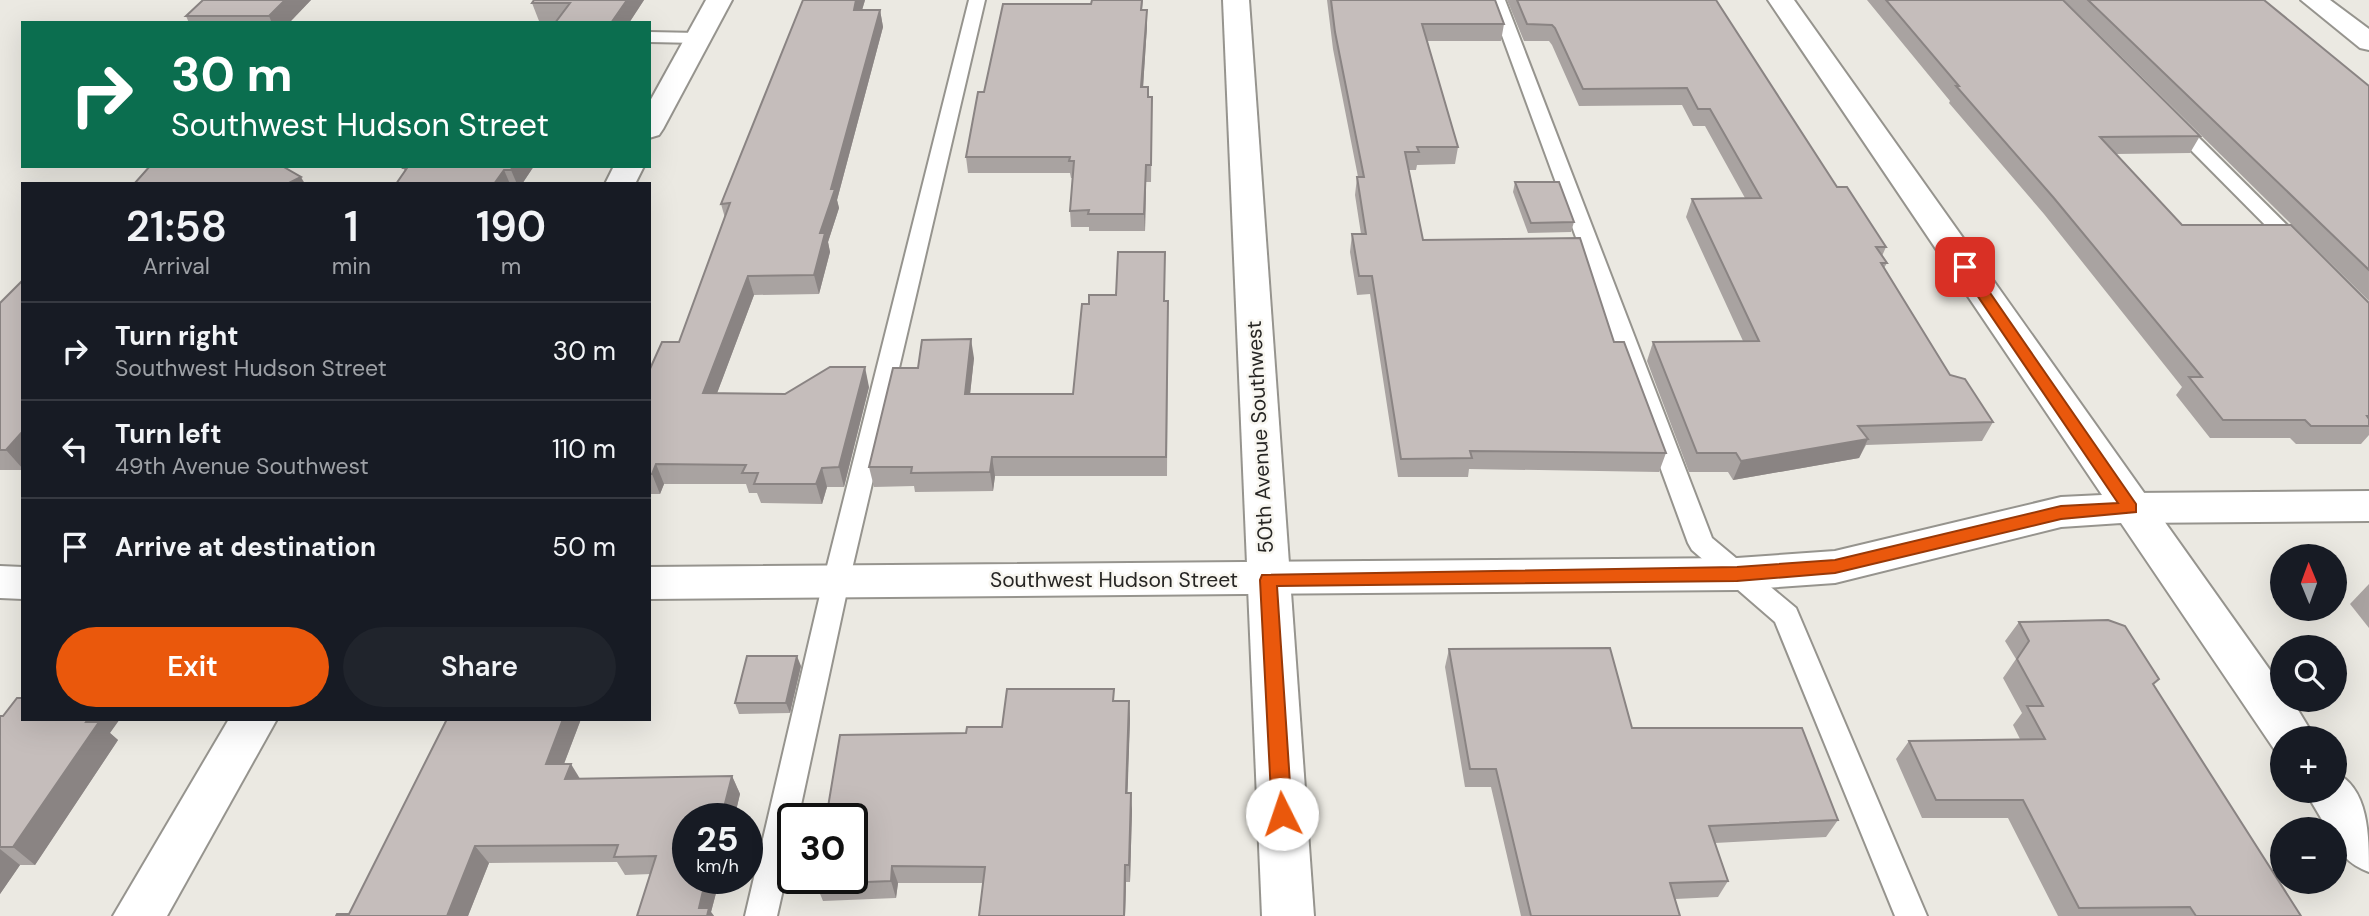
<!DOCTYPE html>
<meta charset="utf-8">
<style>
:root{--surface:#171b24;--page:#20242c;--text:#f1f3f6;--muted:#9ea1a6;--line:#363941;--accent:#ea580c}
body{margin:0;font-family:"DM Sans",sans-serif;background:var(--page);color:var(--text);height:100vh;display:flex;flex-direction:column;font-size:26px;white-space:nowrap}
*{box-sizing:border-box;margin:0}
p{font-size:23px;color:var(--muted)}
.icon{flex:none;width:38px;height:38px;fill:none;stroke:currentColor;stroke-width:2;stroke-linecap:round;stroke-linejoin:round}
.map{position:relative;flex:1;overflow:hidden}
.side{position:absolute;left:21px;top:182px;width:630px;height:539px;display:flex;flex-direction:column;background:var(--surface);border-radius:0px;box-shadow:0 7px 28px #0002}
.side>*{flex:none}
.guide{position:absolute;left:21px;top:21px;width:630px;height:147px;border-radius:0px;box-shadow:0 7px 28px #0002;background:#0b6e4f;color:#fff;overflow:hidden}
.needle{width:46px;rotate:359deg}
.tools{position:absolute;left:2270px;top:544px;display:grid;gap:14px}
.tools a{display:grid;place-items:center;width:77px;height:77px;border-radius:50%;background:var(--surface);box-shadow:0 7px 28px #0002;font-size:35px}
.speed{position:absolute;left:672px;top:803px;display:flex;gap:14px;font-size:35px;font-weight:700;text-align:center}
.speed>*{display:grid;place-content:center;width:91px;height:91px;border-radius:50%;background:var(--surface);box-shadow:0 7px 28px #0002;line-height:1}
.speed small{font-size:18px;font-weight:400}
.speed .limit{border:4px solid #111;border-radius:10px;background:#fff;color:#111}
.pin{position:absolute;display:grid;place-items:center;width:60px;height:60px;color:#fff;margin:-30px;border-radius:14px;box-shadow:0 4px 10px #0006}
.me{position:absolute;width:77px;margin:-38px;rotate:356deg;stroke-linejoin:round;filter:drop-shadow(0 0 5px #0008)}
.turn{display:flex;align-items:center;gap:24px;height:147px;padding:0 35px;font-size:32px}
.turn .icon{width:91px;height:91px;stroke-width:2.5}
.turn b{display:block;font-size:49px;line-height:60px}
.eta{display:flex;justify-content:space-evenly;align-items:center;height:119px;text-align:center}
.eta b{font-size:42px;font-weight:600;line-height:49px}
.primary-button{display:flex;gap:14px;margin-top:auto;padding:14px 35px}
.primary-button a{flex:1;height:80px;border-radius:42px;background:var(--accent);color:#fff;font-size:28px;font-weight:600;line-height:80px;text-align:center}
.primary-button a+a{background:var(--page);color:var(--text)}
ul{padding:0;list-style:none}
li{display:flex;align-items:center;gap:21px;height:98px;padding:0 35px;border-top:2px solid var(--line)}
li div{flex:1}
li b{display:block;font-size:26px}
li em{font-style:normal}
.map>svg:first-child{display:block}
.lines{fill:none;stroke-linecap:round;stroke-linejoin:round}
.lane-casing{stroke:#96948e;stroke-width:4}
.street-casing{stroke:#96948e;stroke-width:4}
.secondary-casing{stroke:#96948e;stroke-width:4}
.lane{fill:#fff;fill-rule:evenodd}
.street{fill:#fff;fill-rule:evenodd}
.secondary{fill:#fff;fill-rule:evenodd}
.wall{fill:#a9a3a1}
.shaded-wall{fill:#8a8483}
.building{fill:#c5bdbb;stroke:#8a8483;stroke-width:2}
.route{fill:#ea580c;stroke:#983908;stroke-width:2}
.labels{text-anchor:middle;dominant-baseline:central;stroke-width:5;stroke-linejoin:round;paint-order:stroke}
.street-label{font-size:21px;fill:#272624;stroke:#f8f6f0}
</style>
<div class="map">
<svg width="2369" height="916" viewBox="0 0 2369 916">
<rect width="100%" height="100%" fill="#ebe9e2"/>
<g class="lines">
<g class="lane-casing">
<g id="lane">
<polygon points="969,0 985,0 849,582 798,819 793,819 793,845 777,916 745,916 823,582"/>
<polygon points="1489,0 1505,0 1712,538 1796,608 1927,916 1895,916 1775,622 1692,550 1688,543"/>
<polygon points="649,32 698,33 706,38 698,43 649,42"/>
<polygon points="2173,117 2179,118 2305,243 2308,247 2305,251 2291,251 2167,126 2164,122"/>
</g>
</g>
<g class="street-casing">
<g id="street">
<polygon points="706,0 732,0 663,129 659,135 649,138 649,103"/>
<polygon points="1223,0 1249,0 1314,916 1262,916"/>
<polygon points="2301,0 2330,0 2369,29 2369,50 2360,48"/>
<polygon points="614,166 644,166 635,184 605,184"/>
<polygon points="2369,491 2369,521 2130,523 2116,518 2110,508 2116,498 2130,493"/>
<polygon points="229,719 277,719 167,916 113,916"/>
</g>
</g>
<g class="secondary-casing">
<g id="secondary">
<polygon points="1768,0 1794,0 2282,687 2282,700 2292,700 2315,738 2282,738 2282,754 2276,752 2121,523 2061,527 1835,583 1737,590 649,599 649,567 1737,558 1835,551 2061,497 2102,495"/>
<polygon points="0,566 23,567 23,599 0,598"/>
<path d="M 2334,772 C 2369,787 2369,836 2369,872 C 2350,865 2334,851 2334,830 L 2328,830 L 2305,791 L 2334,791 Z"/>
</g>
</g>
<use href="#lane" class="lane"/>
<use href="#street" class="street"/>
<use href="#secondary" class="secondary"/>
</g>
<g class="wall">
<polygon points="203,0 311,0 289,23 189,23 186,16"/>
<polygon points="534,0 644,0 629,23 555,23 557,21 539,21 532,3"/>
<polygon points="803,0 865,0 862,10 880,10 883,27 837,200 839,208 828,242 830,252 819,294 754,295 717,393 785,394 869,387 844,487 827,487 822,504 761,503 757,493 749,493 746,484 664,484 660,494 649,494 649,371 679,342 725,218 721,204"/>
<polygon points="1092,0 1143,0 1142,10 1147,26 1143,87 1148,97 1152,114 1151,182 1146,182 1145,231 1089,231 1089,227 1071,227 1070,211 1073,178 1071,178 1070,173 968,173 966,157 984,92 1091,4"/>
<polygon points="1327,0 1495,0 1504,24 1501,41 1427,41 1458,147 1455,164 1417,165 1416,170 1409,170 1423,240 1614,342 1666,453 1659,472 1469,469 1468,477 1398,477 1370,294 1357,295 1350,252 1352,234 1361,234 1355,195 1357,177 1358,177 1333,49"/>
<polygon points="1507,0 1716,0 1837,187 1886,247 1882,256 1887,263 1884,268 1950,375 1993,422 1982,441 1866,445 1859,458 1733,480 1728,472 1689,472 1647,361 1653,342 1743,341 1686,217 1692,199 1745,198 1705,126 1693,126 1682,105 1579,106 1552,45 1549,41 1524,41"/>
<polygon points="1867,0 2063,0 2200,136 2190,153 2116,154 2182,225 2369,303 2369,435 2361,444 2296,444 2290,438 2210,438 2176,395 2182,387 2044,214 1949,103 1950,101"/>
<polygon points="2064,0 2264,0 2369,86 2369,301"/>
<polygon points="534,166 522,184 396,184 405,171 403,168"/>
<polygon points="1515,182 1574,222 1571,232 1528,233 1513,192"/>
<polygon points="23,280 23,470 0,470 0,303"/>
<polygon points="1164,301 1168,320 1167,476 995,476 993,491 915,492 914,486 874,487 869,467 918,368 974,358 970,394 1073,394 1089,304"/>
<polygon points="2369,584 2369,628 2350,604"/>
<polygon points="2019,622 2154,685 2301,916 2058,916 2008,818 1922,818 1896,759 1909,741 2020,739 2013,725 2022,713 2003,678 2016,659 2005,641"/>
<polygon points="1449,649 1632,728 1838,820 1826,837 1715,843 1728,881 1718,897 1675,899 1680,916 1521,916 1491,787 1465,787 1445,667"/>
<polygon points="801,666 790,713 739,714 735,703"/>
<polygon points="1114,701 1129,701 1130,719 1127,793 1132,810 1130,882 1126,882 1125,916 979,916 983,883 898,883 896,898 823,901 816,884 966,733 1002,727"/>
<polygon points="0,716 110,733 118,740 35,865 20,865 0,894"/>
<polygon points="447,719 581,719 564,764 579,779 732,776 740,794 734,819 688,819 688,878 720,878 711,912 714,916 637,916 651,874 625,875 617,862 489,863 468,916 336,916 349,914"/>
</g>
<g class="shaded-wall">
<polygon points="285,0 311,0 289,23 272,23 269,16"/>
<polygon points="627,0 644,0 629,23 611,23"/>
<polygon points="856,0 865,0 857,27 854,10"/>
<polygon points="880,10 883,27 837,200 839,208 828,242 830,252 819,294 814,275 820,233 831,189"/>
<polygon points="1147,10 1147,26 1142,103 1141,87"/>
<polygon points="1146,165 1146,182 1145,231 1144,214"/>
<polygon points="513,166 534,166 522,184 517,184 511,170"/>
<polygon points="504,170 510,184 494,184"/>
<polygon points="301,177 305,184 287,184"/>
<polygon points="748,276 754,295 710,412 703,393"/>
<polygon points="971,339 974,358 968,413 965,394"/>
<polygon points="865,367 869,387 844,487 839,467"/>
<polygon points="23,431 23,469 6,450"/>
<polygon points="1868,439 1859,458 1733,480 1741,461"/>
<polygon points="992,457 995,476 993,491 990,472"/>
<polygon points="656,464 664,484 660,494 652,474"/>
<polygon points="822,468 827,487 822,504 816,484"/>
<polygon points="797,656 801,666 790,713 786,703"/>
<polygon points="1129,701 1130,719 1127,810 1126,793"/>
<polygon points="88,719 120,719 110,733 118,740 35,865 13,847"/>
<polygon points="563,719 581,719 557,782 546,764"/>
<polygon points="571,764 582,782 565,779"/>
<polygon points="732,776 740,794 734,819 721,819"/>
<polygon points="1131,793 1132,810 1130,882 1129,865"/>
<polygon points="475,846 489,863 468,916 447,916"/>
<polygon points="0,849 20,865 0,894"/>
<polygon points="1125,865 1126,882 1125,916 1124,916"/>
<polygon points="892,866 898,883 896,898 891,881"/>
<polygon points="706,878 720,878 711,912 714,916 703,916 699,908"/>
</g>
<g class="building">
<polygon points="203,0 285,0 269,16 186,16"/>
<polygon points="534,0 627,0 611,23 555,23 570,3 532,3"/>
<polygon points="803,0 856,0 854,10 880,10 831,189 835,189 820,233 825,233 814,275 748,276 703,393 785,394 830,367 865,367 839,467 822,468 816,484 754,484 758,473 742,473 746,465 656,464 652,474 649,474 649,371 662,342 679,342 730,203 721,204"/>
<polygon points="1092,0 1142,0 1141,10 1147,10 1141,87 1148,87 1148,97 1152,97 1151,165 1146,165 1144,214 1088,214 1089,210 1070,211 1074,161 1069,161 1070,157 966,157 978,92 984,92 1003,4 1091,4"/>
<polygon points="1331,0 1495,0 1504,24 1422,24 1458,147 1417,147 1419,152 1405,152 1423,240 1580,238 1614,342 1624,342 1666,453 1470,451 1472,458 1401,459 1372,276 1359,276 1352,234 1366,234 1357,177 1364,177 1335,32"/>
<polygon points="1517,0 1716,0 1837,187 1847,187 1886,247 1876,247 1887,263 1881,263 1950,375 1965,379 1993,422 1858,426 1868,439 1741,461 1736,453 1697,453 1653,342 1759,341 1692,199 1761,198 1710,109 1698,109 1687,88 1583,89 1555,28 1552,25 1527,24"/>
<polygon points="1886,0 2063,0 2200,136 2100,137 2182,225 2291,225 2369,303 2369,416 2367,416 2369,419 2369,426 2311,426 2305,420 2223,420 2189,377 2202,377 2053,197 1956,86 1959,86"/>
<polygon points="2088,0 2264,0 2369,86 2369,270"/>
<polygon points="150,166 282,166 301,177 287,184 134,184"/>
<polygon points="404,166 513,166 511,170 504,170 494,184 396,184 407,168 403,168"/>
<polygon points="1515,182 1559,182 1574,222 1531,223"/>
<polygon points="1118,252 1165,252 1164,301 1168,301 1166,457 992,457 990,472 911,473 912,467 869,467 893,368 918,368 922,340 971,339 965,394 1073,394 1082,304 1089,304 1089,295 1116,295"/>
<polygon points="23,280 23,431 6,450 0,450 0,303"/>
<polygon points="2108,620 2125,626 2159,679 2153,684 2301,916 2196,916 2190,907 2079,908 2023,800 1936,800 1909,741 2045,739 2027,706 2043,706 2017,659 2029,641 2019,622"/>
<polygon points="1610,648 1632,728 1802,728 1838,820 1709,826 1728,881 1670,883 1680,916 1531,916 1496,769 1470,769 1449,649"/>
<polygon points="747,656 797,656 786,703 735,703"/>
<polygon points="1007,689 1114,689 1113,701 1129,701 1126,793 1131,793 1129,865 1125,865 1124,916 979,916 985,867 892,866 891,881 816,884 817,878 852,878 852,819 826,819 840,735 966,733 967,727 1002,727"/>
<polygon points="17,698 23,698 23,719 88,719 86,722 99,722 13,847 0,847 0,716 3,716"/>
<polygon points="447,719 563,719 546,764 571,764 565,779 732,776 721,819 688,819 688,878 706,878 699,908 709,908 707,916 637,916 656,856 614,857 618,845 475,846 447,916 336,916 337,914 349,914"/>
</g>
<polygon class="route" points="1965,263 1970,264 2136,504 2136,512 2061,519 1835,573 1737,581 1277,586 1292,814 1289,821 1282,823 1275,821 1272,814 1260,580 1262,575 1737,567 1835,560 2061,506 2118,503 1958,267"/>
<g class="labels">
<g class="street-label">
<text transform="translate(1260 437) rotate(-93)">50th Avenue Southwest</text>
<text x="1114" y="580">Southwest Hudson Street</text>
</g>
</g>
</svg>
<div class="tools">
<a><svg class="needle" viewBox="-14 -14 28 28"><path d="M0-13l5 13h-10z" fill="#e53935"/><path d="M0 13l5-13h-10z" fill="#9ea1a6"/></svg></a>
<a><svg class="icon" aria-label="search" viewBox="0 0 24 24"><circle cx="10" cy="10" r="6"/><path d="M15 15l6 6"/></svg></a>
<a>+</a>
<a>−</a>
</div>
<div class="speed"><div>25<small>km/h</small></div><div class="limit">30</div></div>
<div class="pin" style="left:1965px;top:267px;background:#d93025"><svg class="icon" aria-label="arrive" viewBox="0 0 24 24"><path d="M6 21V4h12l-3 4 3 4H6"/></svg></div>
<svg class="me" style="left:1282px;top:814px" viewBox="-20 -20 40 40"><circle r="19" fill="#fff"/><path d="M0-13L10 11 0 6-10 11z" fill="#ea580c"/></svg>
<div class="guide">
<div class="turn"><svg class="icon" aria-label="right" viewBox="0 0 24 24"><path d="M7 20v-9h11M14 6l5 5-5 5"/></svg><div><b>30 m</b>Southwest Hudson Street</div></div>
</div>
<section class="side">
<div class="eta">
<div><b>21:58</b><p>Arrival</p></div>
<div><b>1</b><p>min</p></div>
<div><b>190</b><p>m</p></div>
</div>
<ul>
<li><svg class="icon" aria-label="right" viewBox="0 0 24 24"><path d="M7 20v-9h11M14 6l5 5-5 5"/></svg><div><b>Turn right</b><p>Southwest Hudson Street</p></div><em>30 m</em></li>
<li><svg class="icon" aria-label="left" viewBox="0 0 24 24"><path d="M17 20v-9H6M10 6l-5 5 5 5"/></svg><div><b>Turn left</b><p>49th Avenue Southwest</p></div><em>110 m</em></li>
<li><svg class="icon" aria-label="arrive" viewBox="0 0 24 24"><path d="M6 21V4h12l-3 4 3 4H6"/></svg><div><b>Arrive at destination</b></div><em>50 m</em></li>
</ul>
<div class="primary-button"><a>Exit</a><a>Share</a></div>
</section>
</div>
